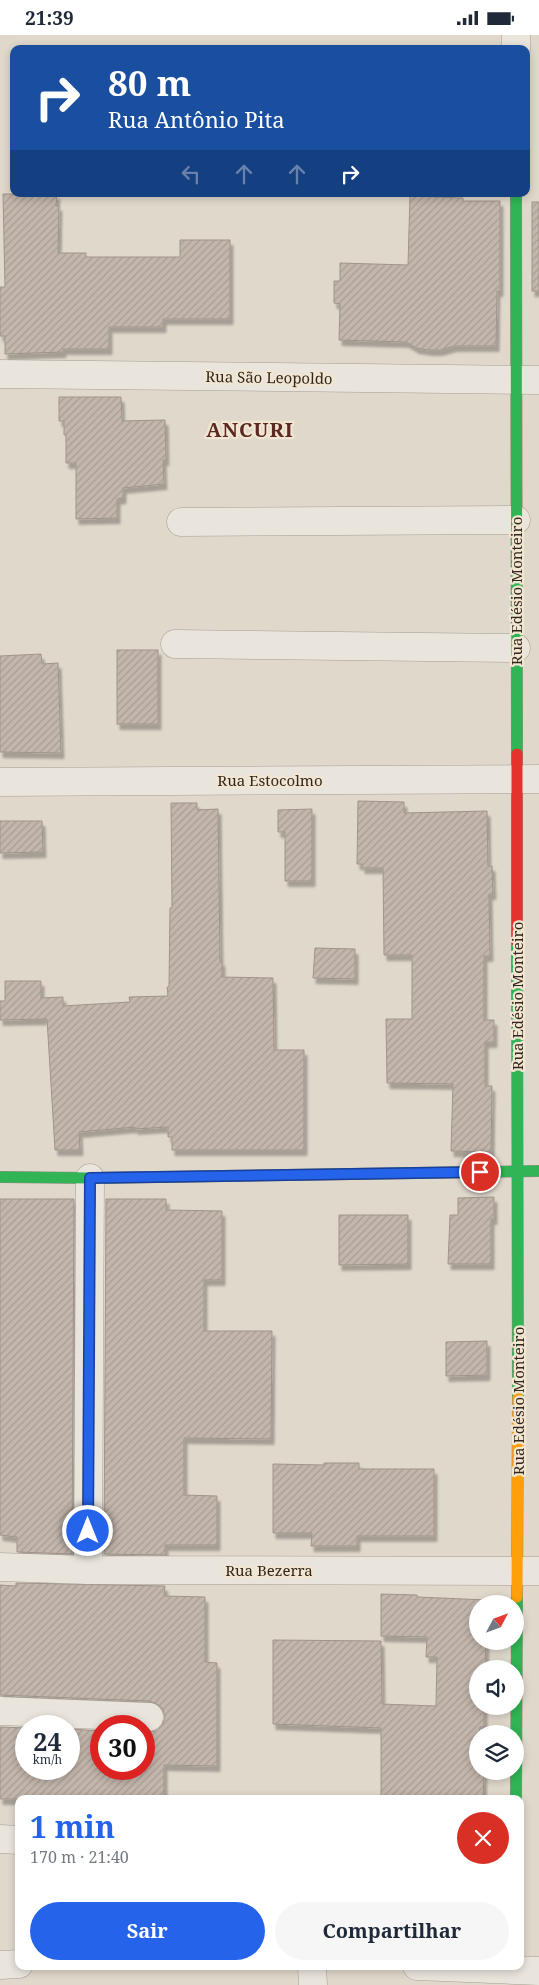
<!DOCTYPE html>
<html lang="pt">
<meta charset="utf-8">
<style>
:root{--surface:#fff;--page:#f6f6f7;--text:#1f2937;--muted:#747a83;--accent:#2563eb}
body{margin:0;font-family:"Noto Serif",serif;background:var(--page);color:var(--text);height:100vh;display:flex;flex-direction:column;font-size:19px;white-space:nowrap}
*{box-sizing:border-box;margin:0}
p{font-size:16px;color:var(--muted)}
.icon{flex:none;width:28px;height:28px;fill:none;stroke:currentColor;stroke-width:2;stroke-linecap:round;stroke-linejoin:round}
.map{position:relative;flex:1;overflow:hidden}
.details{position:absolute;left:15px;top:1760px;width:509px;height:175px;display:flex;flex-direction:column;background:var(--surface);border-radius:10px;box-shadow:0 2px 8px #0003}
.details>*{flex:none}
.hud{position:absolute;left:10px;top:10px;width:520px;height:152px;border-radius:10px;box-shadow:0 2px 8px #0003;background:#1a4fa0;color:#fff;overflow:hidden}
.needle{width:32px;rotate:49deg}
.buttons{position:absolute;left:469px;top:1560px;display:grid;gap:10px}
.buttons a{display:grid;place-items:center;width:55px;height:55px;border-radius:50%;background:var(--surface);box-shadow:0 2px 8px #0003;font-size:25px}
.speed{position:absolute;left:15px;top:1680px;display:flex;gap:10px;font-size:25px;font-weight:700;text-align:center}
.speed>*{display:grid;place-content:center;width:65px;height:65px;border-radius:50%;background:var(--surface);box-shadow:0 2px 8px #0003;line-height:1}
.speed small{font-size:12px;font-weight:400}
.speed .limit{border:8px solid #d22;background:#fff;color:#111}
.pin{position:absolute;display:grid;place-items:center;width:42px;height:42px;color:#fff;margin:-21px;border:2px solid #fff;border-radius:50%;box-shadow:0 1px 5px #0007}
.me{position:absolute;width:55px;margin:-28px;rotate:0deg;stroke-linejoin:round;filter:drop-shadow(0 0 4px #0008)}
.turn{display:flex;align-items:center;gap:18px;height:105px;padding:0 15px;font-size:22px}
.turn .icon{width:65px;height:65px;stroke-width:2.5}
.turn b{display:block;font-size:35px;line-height:42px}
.lanes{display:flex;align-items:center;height:48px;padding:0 15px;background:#0003;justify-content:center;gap:25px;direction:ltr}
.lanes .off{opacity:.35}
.round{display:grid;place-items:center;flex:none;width:52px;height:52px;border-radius:26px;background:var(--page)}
.head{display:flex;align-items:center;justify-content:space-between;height:85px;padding:0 15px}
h1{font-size:30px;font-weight:700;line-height:38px;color:var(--accent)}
.action{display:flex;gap:10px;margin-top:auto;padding:10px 15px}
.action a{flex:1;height:58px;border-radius:30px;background:var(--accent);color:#fff;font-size:20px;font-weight:700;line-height:58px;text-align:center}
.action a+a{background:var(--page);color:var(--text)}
.status{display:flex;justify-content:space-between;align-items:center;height:35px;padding:0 25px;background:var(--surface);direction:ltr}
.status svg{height:14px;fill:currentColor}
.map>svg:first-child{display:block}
.building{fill:url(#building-hatch);stroke:#a0948b;filter:url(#shadow)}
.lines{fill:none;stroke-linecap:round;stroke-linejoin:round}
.street-casing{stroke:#a59e94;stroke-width:29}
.fast-casing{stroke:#958d85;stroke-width:12}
.slow-casing{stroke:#958d85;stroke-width:12}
.jam-casing{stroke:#958d85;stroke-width:12}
.street{stroke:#e9e4dc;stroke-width:28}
.fast{stroke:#30b455;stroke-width:11}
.slow{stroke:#ff9f0a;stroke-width:11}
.jam{stroke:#e5322d;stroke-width:11}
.route-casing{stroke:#184099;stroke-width:12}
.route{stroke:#2563eb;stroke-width:9}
.labels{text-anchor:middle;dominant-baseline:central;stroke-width:4.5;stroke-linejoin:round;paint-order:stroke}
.street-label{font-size:15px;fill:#32261e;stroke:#f1e6d1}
.district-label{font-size:20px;font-weight:bold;letter-spacing:1px;fill:#5b2922;stroke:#f1e6d1}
</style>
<div class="status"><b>21:39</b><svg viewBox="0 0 49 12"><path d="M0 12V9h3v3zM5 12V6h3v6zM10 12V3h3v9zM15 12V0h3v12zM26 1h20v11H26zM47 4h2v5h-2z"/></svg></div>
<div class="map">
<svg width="539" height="1950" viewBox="0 0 539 1950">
<defs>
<pattern id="building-hatch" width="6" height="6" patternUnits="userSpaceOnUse" patternTransform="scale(1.25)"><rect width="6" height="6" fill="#c3b6ac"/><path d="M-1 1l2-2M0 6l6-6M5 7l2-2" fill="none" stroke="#a89c94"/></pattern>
<filter id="shadow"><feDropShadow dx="3" dy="5.5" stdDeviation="1" flood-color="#0004"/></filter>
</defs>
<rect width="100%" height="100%" fill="#e0d8cb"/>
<g class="building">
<polygon points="3,159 57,159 56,171 59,171 58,218 86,218 86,222 180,222 180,205 230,205 230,284 163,284 163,292 109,292 109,314 63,314 63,317 5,319 5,301 0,301 0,252 5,252"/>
<polygon points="410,161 463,163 463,166 500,166 500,256 497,256 496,311 454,311 440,315 429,315 416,313 406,307 339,305 340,269 334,268 334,246 340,246 340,228 408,230"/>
<rect x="532" y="167" width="7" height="89"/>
<polygon points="59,362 121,362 122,386 165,385 166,425 163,425 164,449 123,453 123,463 117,464 117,483 76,484 76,428 66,428 66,400 64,400 64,386 59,386"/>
<rect x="117" y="615" width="41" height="74"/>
<polygon points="41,619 42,629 58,628 61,718 0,717 0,621"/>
<polygon points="358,766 404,767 404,778 487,776 488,831 492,831 493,859 489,859 490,921 484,921 484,985 494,985 494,1007 485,1007 485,1051 492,1051 491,1117 451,1116 453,1049 387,1048 386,984 412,984 412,920 384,920 383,833 362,833 362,829 357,829"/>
<polygon points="171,768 197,768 197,775 218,774 220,926 222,926 222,942 273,943 274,1015 304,1015 304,1115 172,1115 172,1102 168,1102 168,1092 135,1094 135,1092 79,1097 80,1115 55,1115 47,984 0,985 0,966 5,966 5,946 41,946 41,963 63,962 63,971 130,967 129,962 168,961 167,952 169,952 170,873 172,873"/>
<polygon points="312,774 312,846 285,846 285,797 278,797 278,775"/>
<polygon points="0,786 42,786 43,817 0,818"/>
<polygon points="315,913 355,914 355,944 313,943"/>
<polygon points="494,1162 494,1184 491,1184 491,1229 448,1229 450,1180 458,1180 458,1163"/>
<polygon points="0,1164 74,1164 72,1519 17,1517 17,1502 0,1500"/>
<polygon points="106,1164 166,1164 166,1175 222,1176 222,1245 204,1245 204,1296 272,1296 271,1404 184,1403 184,1460 217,1461 217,1510 165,1510 165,1520 104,1519"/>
<polygon points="339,1180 408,1180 408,1229 339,1230"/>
<polygon points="487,1306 487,1340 446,1341 446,1307"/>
<polygon points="324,1428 359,1428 359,1434 434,1434 434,1501 357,1501 357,1511 311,1511 312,1498 273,1498 273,1429 324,1430"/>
<polygon points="16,1548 165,1551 164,1561 205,1562 205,1627 217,1628 217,1731 164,1730 164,1764 0,1764 0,1692 26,1693 26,1734 69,1734 69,1694 101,1696 101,1734 144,1734 144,1697 157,1696 162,1690 165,1683 163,1674 157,1669 150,1666 0,1660 0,1550 16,1551"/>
<polygon points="381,1559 417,1560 418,1562 487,1565 487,1569 478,1569 478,1606 486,1606 485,1634 478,1634 478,1671 484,1671 484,1692 480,1692 479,1699 478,1699 478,1736 484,1737 483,1764 381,1764 381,1693 273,1689 273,1605 381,1606 382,1669 436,1671 437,1622 426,1622 427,1602 381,1601"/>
</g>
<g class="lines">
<g class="street-casing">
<g id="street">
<polyline points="516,14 516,0"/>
<polyline points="0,339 539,345"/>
<polyline points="181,487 516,485"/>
<polyline points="175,609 516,613"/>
<polyline points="0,747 539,744"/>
<polyline points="0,1532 88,1535 539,1536"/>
<polyline points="88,1535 90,1143"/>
<polyline points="0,1676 149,1682"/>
<polyline points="0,1804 19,1805"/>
<polyline points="0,1930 19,1929"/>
<polyline points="312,1931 313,1950"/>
<polyline points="417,1931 539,1936"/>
</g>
</g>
<g class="fast-casing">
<g id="fast">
<polyline points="516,159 517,719"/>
<polyline points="517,907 518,1363"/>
<polyline points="0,1142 90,1143 539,1136"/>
<polyline points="516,1764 517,1562"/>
</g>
</g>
<g class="slow-casing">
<polyline id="slow" points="517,1562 518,1363"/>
</g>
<g class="jam-casing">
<polyline id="jam" points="517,719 517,907"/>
</g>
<use href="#street" class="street"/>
<use href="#fast" class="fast"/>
<use href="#slow" class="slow"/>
<use href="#jam" class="jam"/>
</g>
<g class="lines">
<g class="route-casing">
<polyline id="route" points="88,1496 90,1143 480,1137"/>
</g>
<use href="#route" class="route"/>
</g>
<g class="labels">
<g class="street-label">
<text transform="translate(269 342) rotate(1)">Rua São Leopoldo</text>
<text transform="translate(516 556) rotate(-90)">Rua Edésio Monteiro</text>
<text x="270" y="745">Rua Estocolmo</text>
<text transform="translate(517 961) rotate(-90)">Rua Edésio Monteiro</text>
<text transform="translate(518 1366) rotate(-90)">Rua Edésio Monteiro</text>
<text x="269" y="1535">Rua Bezerra</text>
</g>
<g class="district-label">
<text x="250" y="394">ANCURI</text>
</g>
</g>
</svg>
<div class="buttons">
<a><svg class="needle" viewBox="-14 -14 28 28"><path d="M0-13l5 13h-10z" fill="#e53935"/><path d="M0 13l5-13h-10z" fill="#747a83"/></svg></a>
<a><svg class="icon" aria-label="sound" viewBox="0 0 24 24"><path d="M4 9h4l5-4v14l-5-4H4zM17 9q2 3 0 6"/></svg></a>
<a><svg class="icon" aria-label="layers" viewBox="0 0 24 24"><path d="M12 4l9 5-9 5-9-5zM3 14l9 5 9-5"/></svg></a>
</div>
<div class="speed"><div>24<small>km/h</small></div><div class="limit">30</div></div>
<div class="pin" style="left:480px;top:1137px;background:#d93025"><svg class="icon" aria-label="arrive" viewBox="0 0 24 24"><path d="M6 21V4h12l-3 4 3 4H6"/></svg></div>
<svg class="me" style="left:88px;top:1496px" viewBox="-20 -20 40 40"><circle r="17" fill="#2563eb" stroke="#fff" stroke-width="3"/><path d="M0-11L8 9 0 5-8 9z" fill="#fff"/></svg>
<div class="hud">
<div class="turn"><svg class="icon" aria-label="right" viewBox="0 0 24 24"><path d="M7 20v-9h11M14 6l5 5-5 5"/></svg><div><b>80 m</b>Rua Antônio Pita</div></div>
<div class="lanes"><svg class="icon off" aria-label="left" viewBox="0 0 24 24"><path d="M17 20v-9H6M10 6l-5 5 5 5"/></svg><svg class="icon off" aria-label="ahead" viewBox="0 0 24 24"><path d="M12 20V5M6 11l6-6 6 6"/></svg><svg class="icon off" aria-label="ahead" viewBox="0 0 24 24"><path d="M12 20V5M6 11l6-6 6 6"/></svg><svg class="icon" aria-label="right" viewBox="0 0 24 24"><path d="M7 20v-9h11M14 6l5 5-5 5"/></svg></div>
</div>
<section class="details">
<div class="head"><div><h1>1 min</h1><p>170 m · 21:40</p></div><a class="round" style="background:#d93025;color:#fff"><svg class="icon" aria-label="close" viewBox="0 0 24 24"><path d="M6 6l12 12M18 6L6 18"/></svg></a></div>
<div class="action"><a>Sair</a><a>Compartilhar</a></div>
</section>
</div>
